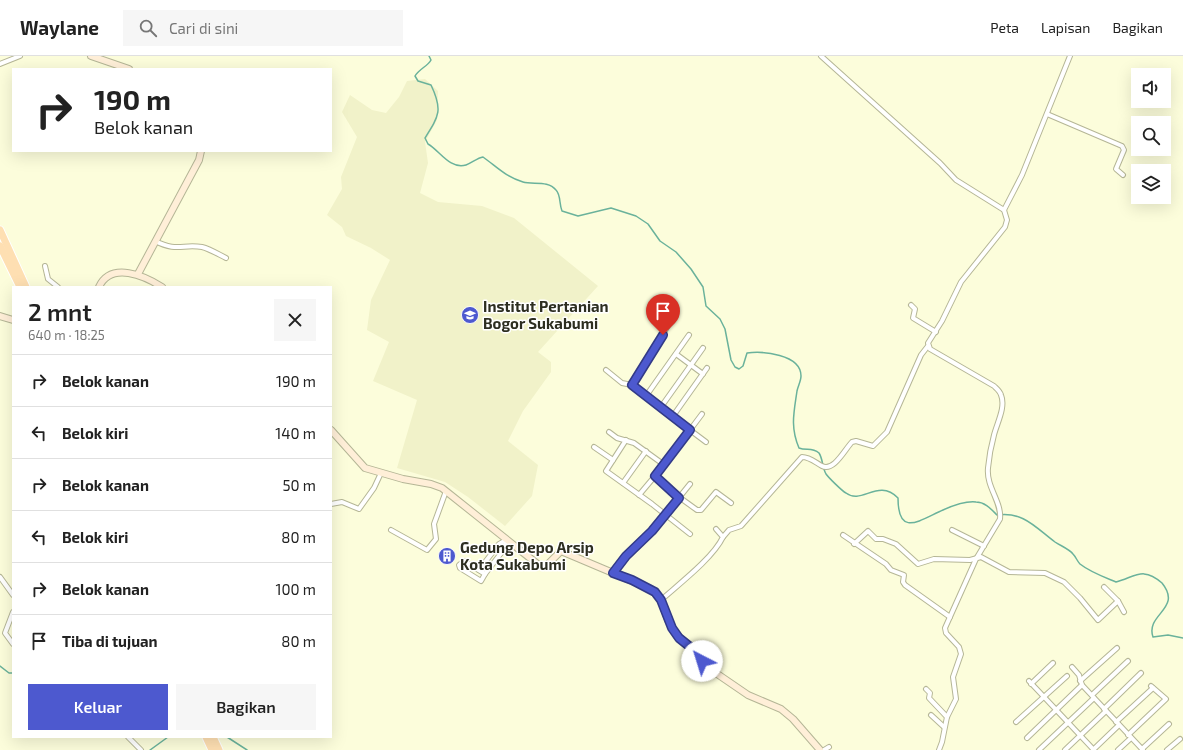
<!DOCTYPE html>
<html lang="id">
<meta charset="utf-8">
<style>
:root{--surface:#fff;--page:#f6f6f6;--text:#222;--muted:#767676;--line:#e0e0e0;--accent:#4d59cf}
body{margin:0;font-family:"Exo 2",sans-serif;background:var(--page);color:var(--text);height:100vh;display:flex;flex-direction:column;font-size:15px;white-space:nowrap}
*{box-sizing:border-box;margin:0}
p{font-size:13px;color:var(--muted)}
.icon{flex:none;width:22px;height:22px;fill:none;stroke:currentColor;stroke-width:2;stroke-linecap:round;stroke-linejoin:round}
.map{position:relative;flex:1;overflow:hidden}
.panel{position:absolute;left:12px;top:230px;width:320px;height:452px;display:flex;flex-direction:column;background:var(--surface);border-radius:0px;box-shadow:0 4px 16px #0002}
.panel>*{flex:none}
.banner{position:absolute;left:12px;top:12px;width:320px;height:84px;border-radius:0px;box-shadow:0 4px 16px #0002;background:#fff;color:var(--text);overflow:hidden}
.controls{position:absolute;left:1131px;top:12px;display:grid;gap:8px}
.controls a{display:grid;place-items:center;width:40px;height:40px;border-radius:0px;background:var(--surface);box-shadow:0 4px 16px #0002;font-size:20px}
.pin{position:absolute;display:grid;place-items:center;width:34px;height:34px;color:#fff;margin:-41px -17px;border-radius:50% 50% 50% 0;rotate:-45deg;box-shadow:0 0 4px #0007}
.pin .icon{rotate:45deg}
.me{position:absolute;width:44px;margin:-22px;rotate:320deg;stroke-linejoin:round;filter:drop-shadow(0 0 3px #0008)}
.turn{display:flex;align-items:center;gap:14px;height:84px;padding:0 16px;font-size:18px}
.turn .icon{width:52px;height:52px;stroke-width:2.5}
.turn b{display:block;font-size:28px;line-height:34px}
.round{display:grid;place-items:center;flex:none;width:42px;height:42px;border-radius:0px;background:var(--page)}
.head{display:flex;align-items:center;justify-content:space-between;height:68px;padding:0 16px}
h1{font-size:24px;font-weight:600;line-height:30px}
.cta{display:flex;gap:8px;margin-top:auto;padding:8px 16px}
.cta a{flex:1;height:46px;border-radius:0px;background:var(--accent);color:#fff;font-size:16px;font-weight:600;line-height:46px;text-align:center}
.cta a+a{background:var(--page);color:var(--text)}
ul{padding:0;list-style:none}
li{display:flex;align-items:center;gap:12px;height:52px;padding:0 16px;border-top:1px solid var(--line)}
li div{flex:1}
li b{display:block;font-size:15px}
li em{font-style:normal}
header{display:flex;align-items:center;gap:24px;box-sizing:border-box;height:56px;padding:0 20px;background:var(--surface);border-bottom:1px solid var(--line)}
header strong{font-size:19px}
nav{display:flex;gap:22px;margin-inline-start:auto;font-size:14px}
.search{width:280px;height:36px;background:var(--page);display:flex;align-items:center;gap:10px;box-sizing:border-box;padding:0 14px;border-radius:0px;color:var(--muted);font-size:15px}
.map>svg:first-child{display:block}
.built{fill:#f1f2c9}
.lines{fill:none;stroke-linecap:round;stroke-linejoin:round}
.stream{stroke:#6ab29b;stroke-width:1.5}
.street-casing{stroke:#b5b696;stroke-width:6}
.secondary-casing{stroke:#b5b696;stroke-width:8}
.primary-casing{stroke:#fff;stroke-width:9}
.street{stroke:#fff;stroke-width:4}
.secondary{stroke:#ffefd8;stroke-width:6}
.primary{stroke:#fedfb2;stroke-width:7}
.route-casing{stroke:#323a87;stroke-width:10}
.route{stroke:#4d59cf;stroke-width:7}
.labels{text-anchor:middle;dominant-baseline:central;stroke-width:3;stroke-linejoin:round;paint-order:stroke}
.poi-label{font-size:15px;font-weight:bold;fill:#2d2e21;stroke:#fff;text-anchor:start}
</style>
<header>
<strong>Waylane</strong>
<div class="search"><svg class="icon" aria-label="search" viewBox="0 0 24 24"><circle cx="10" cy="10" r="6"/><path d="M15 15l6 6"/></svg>Cari di sini</div>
<nav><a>Peta</a><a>Lapisan</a><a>Bagikan</a></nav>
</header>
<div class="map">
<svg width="1183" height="694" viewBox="0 0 1183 694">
<rect width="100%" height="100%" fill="#fcfddb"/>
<polygon class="built" points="425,23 438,35 437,64 425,86 428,107 420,137 438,146 482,150 514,162 598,230 538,296 551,306 551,316 523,355 508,385 538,409 532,440 505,470 468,441 445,426 397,412 417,344 373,325 389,286 367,274 371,244 390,204 371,192 346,180 342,171 327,159 342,133 341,121 357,81 342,56 350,39 372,54 386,57 399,41 407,25"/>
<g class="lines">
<g class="stream">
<path d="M 429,0 L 431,4 C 428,10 419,13 415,20 L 418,25 L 431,29 C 443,54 439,60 425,82 L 428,88 C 439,94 450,114 466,109 C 472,107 477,102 483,101 C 497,111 506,121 523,126 C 533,129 548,124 556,134 C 561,139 559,148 562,155 L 578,160 L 611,152 L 636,160 L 648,168 L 660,185 L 676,196 L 691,213 L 703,231 L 706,250 L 720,263 L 725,273 L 731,304 L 735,311 L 739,313 L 743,310 L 747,297 C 762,295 801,298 801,320 C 801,325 798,330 797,335 C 794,356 790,371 799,392 C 806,395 812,391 819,397 C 823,403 822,411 826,418 C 828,421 842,435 846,437 C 862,449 878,422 898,442 C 898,482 920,464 943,454 C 952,450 967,445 976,446 C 985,446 991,453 997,459 C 1023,455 1036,472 1055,486 C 1061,490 1069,493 1073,498 C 1076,501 1077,505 1080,508 C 1090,516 1104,521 1116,526 C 1135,521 1143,510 1162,527 C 1183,553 1145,558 1153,581 L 1168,579 L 1183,582"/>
<polyline points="0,610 9,617 13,617"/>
<polyline points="227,681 247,694"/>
<polyline points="150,694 168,681"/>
</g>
<g class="street-casing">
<g id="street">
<path d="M 821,0 L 940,107 L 956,124 L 1004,154 L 1007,164 L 1005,171 L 961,226 L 942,265 L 928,287 L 930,293 L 994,330 C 996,332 1000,335 1001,339 C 1006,351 997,367 994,379 C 991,390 989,401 988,412 C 986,431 1002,446 1000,463 L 976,503 L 945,572 L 946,577 L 959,591 L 961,598 L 953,621 L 956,643 L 947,661 L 942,686 L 939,694"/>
<polyline points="0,8 20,0"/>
<polyline points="1047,58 1122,90 1124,94 1116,113 1123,119"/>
<polyline points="1004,154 1022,119 1070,0"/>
<path d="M 155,185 C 177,196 182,188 202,191 C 210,193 218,198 226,202"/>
<polyline points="45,210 48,223 58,231"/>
<polyline points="911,249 915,253 913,262 936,276"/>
<polyline points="676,298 703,318"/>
<polyline points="606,314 622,327 632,329 690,374 655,420 679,441 697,454 701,454 716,436 731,447"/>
<polyline points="632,329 669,268"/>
<polyline points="646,340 689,279"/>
<polyline points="661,351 703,292"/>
<polyline points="702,358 690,374 706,386"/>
<polyline points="673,360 707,312"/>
<polyline points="609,376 617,382 634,387 663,408"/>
<polyline points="626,384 606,415 652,448 690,478"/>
<polyline points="594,391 613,404"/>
<polyline points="623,427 646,395"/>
<polyline points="639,439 655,420"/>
<polyline points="331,448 342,446 359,453 374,432 381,417"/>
<polyline points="391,474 427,494 436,483 434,468 446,435"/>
<polyline points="952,474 984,490"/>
<polyline points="843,479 886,508 891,514 904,519 903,526 905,529 950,561"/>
<path d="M 723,481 L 729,474 L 741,470 L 802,401 C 810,401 816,407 822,410 C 834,416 845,393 852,386 L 856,385 L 873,390 L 887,376 L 921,299 L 928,290"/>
<polyline points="854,488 868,475 876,483 883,483 896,488 918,508 934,503 970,504 981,501 1009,516 1045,517 1064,526 1080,542 1098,564 1118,545 1124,556"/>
<polygon points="464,505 485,518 481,525 460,512 459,509"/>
<polyline points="479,514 499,488 506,484"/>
<polyline points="613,517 626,500 652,475 690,428"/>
<polyline points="485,518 505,492 506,484"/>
<polyline points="0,521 13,539"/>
<polyline points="1104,531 1118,545"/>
<path d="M 661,544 C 679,528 713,502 723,481 L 716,473"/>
<polyline points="13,556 5,577 13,588"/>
<polyline points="1072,611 1079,619 1082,629 1143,694"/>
<polyline points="1029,625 1094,694"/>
<polyline points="1080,625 1117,592"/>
<polyline points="1031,628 1053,607"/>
<polyline points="926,633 930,637 929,642 947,661"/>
<polyline points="1092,639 1128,605"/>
<polyline points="1104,653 1141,617"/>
<polyline points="931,659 944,671"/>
<polyline points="1016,666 1067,620"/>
<polyline points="1116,666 1153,632"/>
<polyline points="1128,679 1166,643 1151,630"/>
<polyline points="128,681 141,694"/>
<polyline points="1027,682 1082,629"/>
<polyline points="1142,693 1169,668"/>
<polyline points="824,694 829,691"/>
<polyline points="1039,694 1094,642"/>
<polyline points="1065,694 1106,655"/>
<polyline points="1093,694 1119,669"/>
<polyline points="1118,694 1131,682"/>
<polyline points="1167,694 1180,683"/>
</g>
</g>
<g class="secondary-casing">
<g id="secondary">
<polyline points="91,0 129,13"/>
<polyline points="138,218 199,104 201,95"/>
<path d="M 99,231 C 111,205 145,220 162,231"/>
<polyline points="0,260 13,264"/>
<polyline points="331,374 365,412 403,423 431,428 442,432 540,510 546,510 561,495 651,533 661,544 668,564 676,578 694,594 710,613 748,639 781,653 793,663 820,694"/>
</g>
</g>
<g class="primary-casing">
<g id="primary">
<polyline points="0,174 26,231"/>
<polyline points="0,190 20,231"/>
<polyline points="206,681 212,694"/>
<polyline points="213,681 219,694"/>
</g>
</g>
<use href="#street" class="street"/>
<use href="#secondary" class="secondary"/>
<use href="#primary" class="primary"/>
</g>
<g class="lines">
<g class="route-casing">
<polyline id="route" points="663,279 632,329 690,374 655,420 679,442 652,475 626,500 613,517 632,524 655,536 661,544 672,572 679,582 694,594 702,605"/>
</g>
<use href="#route" class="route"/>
</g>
<defs>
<g id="university-disc" transform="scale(0.9)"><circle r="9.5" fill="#4d59cf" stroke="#fff"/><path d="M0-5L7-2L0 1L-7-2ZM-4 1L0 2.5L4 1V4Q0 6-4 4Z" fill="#fff"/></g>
<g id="building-disc" transform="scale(0.9)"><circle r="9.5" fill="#4d59cf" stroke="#fff"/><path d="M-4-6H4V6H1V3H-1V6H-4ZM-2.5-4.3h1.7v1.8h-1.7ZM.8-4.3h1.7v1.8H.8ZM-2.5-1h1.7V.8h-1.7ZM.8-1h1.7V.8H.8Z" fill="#fff"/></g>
</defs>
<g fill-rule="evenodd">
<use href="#university-disc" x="470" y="259"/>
<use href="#building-disc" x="447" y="500"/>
</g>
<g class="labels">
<g class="poi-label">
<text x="483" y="250">Institut Pertanian<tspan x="483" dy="17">Bogor Sukabumi</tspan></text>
<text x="460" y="491">Gedung Depo Arsip<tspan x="460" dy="17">Kota Sukabumi</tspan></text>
</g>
</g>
</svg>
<div class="controls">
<a><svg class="icon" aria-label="sound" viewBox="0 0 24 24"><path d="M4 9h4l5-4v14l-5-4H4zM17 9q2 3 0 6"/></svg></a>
<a><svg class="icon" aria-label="search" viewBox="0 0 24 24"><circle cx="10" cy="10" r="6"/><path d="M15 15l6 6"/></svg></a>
<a><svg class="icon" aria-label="layers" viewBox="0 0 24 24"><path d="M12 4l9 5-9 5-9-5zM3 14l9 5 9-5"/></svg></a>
</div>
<div class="pin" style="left:663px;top:279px;background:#d93025"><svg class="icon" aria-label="arrive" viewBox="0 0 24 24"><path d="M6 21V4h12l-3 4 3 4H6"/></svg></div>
<svg class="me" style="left:702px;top:605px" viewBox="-20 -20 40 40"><circle r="19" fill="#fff"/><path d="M0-13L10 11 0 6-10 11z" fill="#4d59cf"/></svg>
<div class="banner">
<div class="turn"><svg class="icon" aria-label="right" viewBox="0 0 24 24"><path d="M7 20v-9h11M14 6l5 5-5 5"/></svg><div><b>190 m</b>Belok kanan</div></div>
</div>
<section class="panel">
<div class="head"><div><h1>2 mnt</h1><p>640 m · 18:25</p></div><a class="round"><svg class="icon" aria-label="close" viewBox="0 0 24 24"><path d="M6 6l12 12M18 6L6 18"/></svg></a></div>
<ul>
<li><svg class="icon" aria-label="right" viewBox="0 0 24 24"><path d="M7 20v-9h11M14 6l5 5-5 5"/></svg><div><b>Belok kanan</b></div><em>190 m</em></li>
<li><svg class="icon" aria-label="left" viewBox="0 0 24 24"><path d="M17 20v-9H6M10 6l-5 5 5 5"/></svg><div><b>Belok kiri</b></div><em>140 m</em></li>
<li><svg class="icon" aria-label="right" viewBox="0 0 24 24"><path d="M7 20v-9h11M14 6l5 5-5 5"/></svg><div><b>Belok kanan</b></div><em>50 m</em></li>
<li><svg class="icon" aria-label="left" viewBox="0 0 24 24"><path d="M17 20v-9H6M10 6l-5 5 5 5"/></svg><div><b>Belok kiri</b></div><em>80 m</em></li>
<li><svg class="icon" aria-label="right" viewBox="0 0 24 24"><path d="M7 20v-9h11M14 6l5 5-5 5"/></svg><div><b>Belok kanan</b></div><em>100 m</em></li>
<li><svg class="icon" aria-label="arrive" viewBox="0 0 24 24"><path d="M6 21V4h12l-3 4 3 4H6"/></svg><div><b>Tiba di tujuan</b></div><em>80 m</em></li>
</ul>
<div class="cta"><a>Keluar</a><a>Bagikan</a></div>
</section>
</div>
